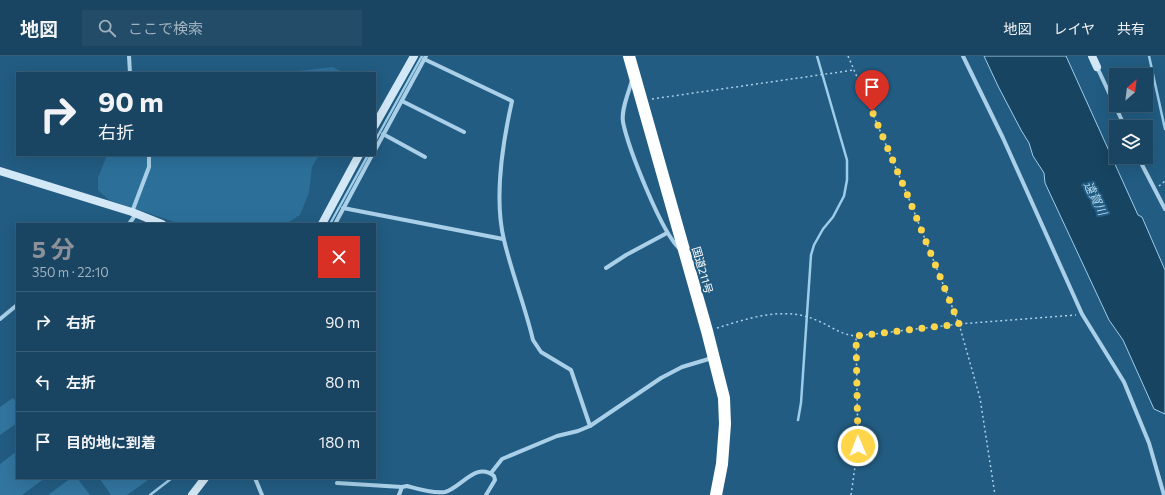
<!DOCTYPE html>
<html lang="ja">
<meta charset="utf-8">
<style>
:root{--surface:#1a4562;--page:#234c68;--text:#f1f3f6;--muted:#9fb1be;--line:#385d77;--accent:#8c9099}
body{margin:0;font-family:Commissioner,"Noto Sans JP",sans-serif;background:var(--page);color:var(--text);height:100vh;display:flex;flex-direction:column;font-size:15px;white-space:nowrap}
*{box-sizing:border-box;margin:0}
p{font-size:13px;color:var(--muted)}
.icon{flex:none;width:22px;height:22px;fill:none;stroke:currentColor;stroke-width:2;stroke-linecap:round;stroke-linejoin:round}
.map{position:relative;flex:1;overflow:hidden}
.details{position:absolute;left:16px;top:167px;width:360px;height:256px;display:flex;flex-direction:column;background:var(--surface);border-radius:0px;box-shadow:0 4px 16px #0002,0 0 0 1px var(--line)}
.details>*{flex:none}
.top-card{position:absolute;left:16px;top:16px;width:360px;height:84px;border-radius:0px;box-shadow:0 4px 16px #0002,0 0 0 1px var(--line);background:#1a4562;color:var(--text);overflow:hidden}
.needle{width:26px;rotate:28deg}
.tools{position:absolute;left:1109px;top:12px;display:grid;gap:8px}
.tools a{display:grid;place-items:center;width:44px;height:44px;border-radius:0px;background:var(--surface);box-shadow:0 4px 16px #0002,0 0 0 1px var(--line);font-size:20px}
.pin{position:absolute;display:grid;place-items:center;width:34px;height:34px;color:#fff;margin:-41px -17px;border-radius:50% 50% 50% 0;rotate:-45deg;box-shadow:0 0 4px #0007}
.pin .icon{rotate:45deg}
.me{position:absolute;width:44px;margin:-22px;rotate:359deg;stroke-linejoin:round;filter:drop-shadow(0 0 3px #0008)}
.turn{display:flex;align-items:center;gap:14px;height:84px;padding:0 16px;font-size:18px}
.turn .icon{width:52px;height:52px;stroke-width:2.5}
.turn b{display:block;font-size:28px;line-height:34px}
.round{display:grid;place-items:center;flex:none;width:42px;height:42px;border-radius:0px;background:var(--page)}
.overview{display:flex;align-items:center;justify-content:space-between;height:68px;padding:0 16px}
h1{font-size:24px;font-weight:700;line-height:30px;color:var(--accent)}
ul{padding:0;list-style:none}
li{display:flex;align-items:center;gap:12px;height:60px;padding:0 16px;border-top:1px solid var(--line)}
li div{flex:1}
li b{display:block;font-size:15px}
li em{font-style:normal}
header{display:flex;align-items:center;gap:24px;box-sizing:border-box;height:56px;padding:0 20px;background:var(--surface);border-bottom:1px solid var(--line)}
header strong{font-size:19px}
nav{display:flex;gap:22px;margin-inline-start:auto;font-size:14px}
.search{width:280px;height:36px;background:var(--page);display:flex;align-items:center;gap:10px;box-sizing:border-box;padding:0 14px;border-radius:0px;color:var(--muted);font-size:15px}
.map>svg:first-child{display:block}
.green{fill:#2c709a}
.water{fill:#174461;stroke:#9dcde9}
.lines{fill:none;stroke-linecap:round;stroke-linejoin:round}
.stream{stroke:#9dcde9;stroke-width:2.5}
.building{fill:#32759f}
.path{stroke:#a9d0e8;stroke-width:1.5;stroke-dasharray:2 3;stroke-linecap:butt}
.street{stroke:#a9d0e8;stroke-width:4}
.secondary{stroke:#d3e8f6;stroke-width:8}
.highway{stroke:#fff;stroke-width:12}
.route{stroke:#ffd54a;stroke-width:7;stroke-dasharray:0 12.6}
.labels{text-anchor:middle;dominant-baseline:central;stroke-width:4;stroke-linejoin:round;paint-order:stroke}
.street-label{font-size:11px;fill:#fff;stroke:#225c82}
.water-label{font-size:12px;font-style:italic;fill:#b4d9ef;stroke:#225c82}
</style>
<header>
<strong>地図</strong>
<div class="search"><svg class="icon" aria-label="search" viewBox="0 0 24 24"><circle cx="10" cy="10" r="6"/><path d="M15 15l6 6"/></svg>ここで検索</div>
<nav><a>地図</a><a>レイヤ</a><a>共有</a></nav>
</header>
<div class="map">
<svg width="1165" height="439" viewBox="0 0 1165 439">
<rect width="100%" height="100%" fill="#225c82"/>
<g class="green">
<polygon points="333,11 343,17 296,17 299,15"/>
<polygon points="107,99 319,99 312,111 309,136 300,159 286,168 181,168 109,144 98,134 98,122"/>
</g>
<polygon class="water" points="984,0 1066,0 1138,159 1142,161 1165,214 1165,358 1154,353 1123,284 1109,264 1045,127 1044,117 1033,100 1029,87 1021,74 998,30"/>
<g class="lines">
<g class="stream">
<polyline points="1149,0 1165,73"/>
<polyline points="375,85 422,0"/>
<polyline points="330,168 368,99"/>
<polyline points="798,364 801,347 811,199 814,189 823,173 833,161 844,140 847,124 847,104 817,0"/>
<polyline points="150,439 172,422"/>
</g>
</g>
<g class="building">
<polygon points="13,342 17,347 17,367 0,379 0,351"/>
<polygon points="17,395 17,422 45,422 22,439 0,439 0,408"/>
<polygon points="71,422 77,422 90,439 48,439"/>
<polygon points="99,422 151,422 127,439 111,439"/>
</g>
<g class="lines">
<g class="path">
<polyline points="848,0 907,138 959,268 980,342 995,439"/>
<polyline points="652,43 854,14"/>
<polyline points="1159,130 1165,125"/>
<path d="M 717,272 C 749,262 784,250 816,264 C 829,269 841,279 856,280 L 959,268 L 1076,259"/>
<polyline points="851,439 858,389 856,280"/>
</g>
<g class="street">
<polyline points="129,0 130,17"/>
<polyline points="963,0 1003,82 1082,258 1124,326 1149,387 1164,439"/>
<path d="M 424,3 L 512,45 C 503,85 494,143 504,184 C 512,218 525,250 533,284 L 541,296 L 571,314 L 590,370"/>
<polyline points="1097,11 1125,71"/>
<path d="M 632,24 C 629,36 621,53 623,66 C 628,91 662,179 681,194"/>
<polyline points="402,45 464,76"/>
<polyline points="383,78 425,101"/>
<polyline points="375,94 426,0"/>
<polyline points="1138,101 1165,153"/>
<polyline points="343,152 503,183"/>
<polyline points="132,156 149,111 149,99"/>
<polyline points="129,168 136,158"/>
<polyline points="335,168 372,99"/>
<polyline points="606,212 626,199 667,177"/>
<polyline points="0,263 17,249"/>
<polyline points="491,417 502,403 557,380 578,375 590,370 661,322 682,311 712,302"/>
<polyline points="255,422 262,439"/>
<polyline points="337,427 402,431"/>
<path d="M 399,439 L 402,431 L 407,430 C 418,433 433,438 445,436 C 461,432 476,405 494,420 L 495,424 L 486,439"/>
</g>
<g class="secondary">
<polyline points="1092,0 1097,11"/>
<polyline points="375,69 414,0"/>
<polyline points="0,115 132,156 162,168"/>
<polyline points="322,168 359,99"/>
<polyline points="192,439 205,422"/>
</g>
<polyline class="highway" points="629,0 707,275 724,342 725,368 722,408 716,439"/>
</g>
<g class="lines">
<polyline class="route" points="858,390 856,280 959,268 907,138 872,55"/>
</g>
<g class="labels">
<g class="street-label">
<text transform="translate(703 214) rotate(74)">国道211号</text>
</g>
<g class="water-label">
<text transform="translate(1096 142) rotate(64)">遠賀川</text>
</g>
</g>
</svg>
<div class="tools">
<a><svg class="needle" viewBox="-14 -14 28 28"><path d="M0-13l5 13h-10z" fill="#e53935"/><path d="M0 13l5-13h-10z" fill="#9fb1be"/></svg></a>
<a><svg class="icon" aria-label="layers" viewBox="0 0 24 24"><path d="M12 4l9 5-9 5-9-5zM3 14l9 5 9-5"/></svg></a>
</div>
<div class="pin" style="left:872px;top:55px;background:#d93025"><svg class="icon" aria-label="arrive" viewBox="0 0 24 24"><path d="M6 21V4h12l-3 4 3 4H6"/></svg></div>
<svg class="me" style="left:858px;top:390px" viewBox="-20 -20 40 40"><circle r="17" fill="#ffd54a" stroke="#fff" stroke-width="3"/><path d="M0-11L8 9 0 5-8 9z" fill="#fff"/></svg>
<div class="top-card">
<div class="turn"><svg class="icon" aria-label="right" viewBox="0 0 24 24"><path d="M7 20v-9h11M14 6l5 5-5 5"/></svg><div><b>90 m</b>右折</div></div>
</div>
<section class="details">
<div class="overview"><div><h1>5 分</h1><p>350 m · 22:10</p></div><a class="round" style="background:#d93025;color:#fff"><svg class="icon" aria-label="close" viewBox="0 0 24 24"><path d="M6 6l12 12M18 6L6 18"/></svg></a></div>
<ul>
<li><svg class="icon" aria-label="right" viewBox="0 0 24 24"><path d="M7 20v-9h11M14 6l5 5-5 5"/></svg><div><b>右折</b></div><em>90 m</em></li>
<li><svg class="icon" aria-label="left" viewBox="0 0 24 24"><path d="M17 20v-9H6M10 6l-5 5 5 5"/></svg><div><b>左折</b></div><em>80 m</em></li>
<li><svg class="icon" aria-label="arrive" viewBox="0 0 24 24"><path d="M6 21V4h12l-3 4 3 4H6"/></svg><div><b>目的地に到着</b></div><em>180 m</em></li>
</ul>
</section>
</div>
